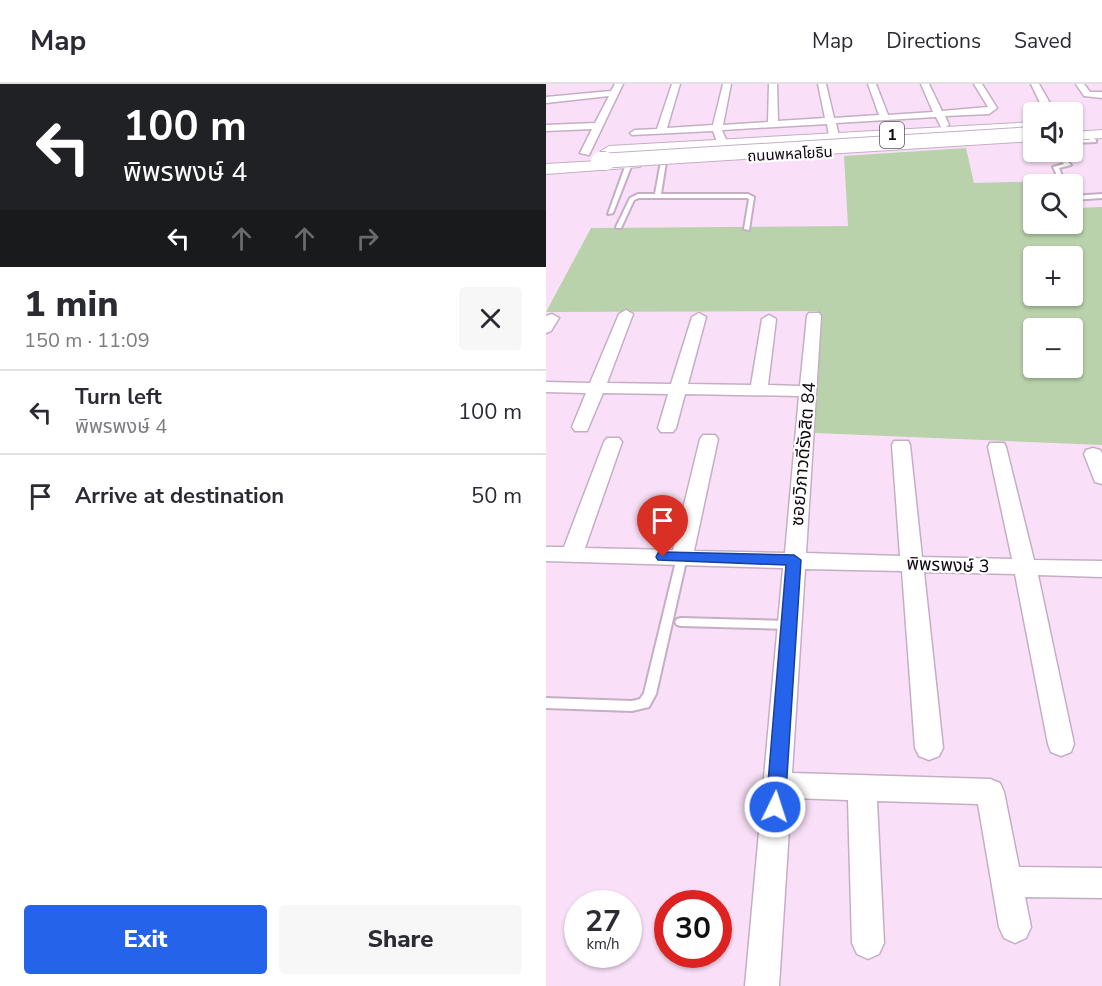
<!DOCTYPE html>
<meta charset="utf-8">
<style>
:root{--surface:#fff;--page:#f7f7f7;--text:#2b2b33;--muted:#7c7c81;--line:#e1e1e2;--accent:#2563eb}
body{margin:0;font-family:"Nunito Sans","Noto Sans Thai",sans-serif;background:var(--page);color:var(--text);height:100vh;display:flex;flex-direction:column;font-size:22px;white-space:nowrap}
*{box-sizing:border-box;margin:0}
p{font-size:20px;color:var(--muted)}
.icon{flex:none;width:33px;height:33px;fill:none;stroke:currentColor;stroke-width:2;stroke-linecap:round;stroke-linejoin:round}
.map{position:relative;flex:1;overflow:hidden}
.panel{display:flex;flex-direction:column;background:var(--surface);width:546px}
.panel>*{flex:none}
.hud{background:#202124;color:#fff;overflow:hidden}
.buttons{position:absolute;left:477px;top:18px;display:grid;gap:12px}
.buttons a{display:grid;place-items:center;width:60px;height:60px;border-radius:6px;background:var(--surface);box-shadow:0 2px 4px #0004;font-size:30px}
.speed{position:absolute;left:18px;top:806px;display:flex;gap:12px;font-size:30px;font-weight:700;text-align:center}
.speed>*{display:grid;place-content:center;width:78px;height:78px;border-radius:50%;background:var(--surface);box-shadow:0 2px 4px #0004;line-height:1}
.speed small{font-size:15px;font-weight:400}
.speed .limit{border:9px solid #d22;background:#fff;color:#111}
.pin{position:absolute;display:grid;place-items:center;width:51px;height:51px;color:#fff;margin:-62px -26px;border-radius:50% 50% 50% 0;rotate:-45deg;box-shadow:0 0 6px #0007}
.pin .icon{rotate:45deg}
.me{position:absolute;width:66px;margin:-33px;rotate:4deg;stroke-linejoin:round;filter:drop-shadow(0 0 4px #0008)}
.turn{display:flex;align-items:center;gap:21px;height:126px;padding:0 24px;font-size:27px}
.turn .icon{width:78px;height:78px;stroke-width:2.5}
.turn b{display:block;font-size:42px;line-height:51px}
.lanes{display:flex;align-items:center;height:57px;padding:0 24px;background:#0003;justify-content:center;gap:30px;direction:ltr}
.lanes .off{opacity:.35}
.round{display:grid;place-items:center;flex:none;width:63px;height:63px;border-radius:6px;background:var(--page)}
.summary{display:flex;align-items:center;justify-content:space-between;height:102px;padding:0 24px}
h1{font-size:36px;font-weight:800;line-height:45px}
.action{display:flex;gap:12px;margin-top:auto;padding:12px 24px}
.action a{flex:1;height:69px;border-radius:6px;background:var(--accent);color:#fff;font-size:24px;font-weight:800;line-height:69px;text-align:center}
.action a+a{background:var(--page);color:var(--text)}
ul{padding:0;list-style:none}
li{display:flex;align-items:center;gap:18px;height:84px;padding:0 24px;border-top:2px solid var(--line)}
li div{flex:1}
li b{display:block;font-size:22px}
li em{font-style:normal}
header{display:flex;align-items:center;gap:36px;box-sizing:border-box;height:84px;padding:0 30px;background:var(--surface);border-bottom:2px solid var(--line)}
header strong{font-size:28px}
nav{display:flex;gap:33px;margin-inline-start:auto;font-size:21px}
main{display:flex;flex:1;min-height:0}
.map>svg:first-child{display:block}
.green{fill:#b9d2ab;fill-rule:evenodd}
.lines{fill:none;stroke-linecap:round;stroke-linejoin:round}
.service-casing{stroke:#c5aec4;stroke-width:4}
.minor-casing{stroke:#c5aec4;stroke-width:3}
.primary-casing{stroke:#c5aec4;stroke-width:2}
.service{fill:#fff;fill-rule:evenodd}
.minor{fill:#fff;fill-rule:evenodd}
.primary{fill:#fff;fill-rule:evenodd}
.primary-bridge-far1-casing{stroke:#c5aec4;stroke-width:16;stroke-linecap:butt}
.primary-bridge-casing{stroke:#c5aec4;stroke-width:20;stroke-linecap:butt}
.primary-bridge-far1{stroke:#fff;stroke-width:14}
.primary-bridge{stroke:#fff;stroke-width:18}
.route{fill:#2563eb;stroke:#184099;stroke-width:1.5}
.labels{text-anchor:middle;dominant-baseline:central;stroke-width:4.5;stroke-linejoin:round;paint-order:stroke}
.far-street-label{font-size:15px;fill:#100810;stroke:#fff}
.shield{fill:#fff;stroke:#585258;stroke-width:1.5}
.shield-label{font-size:16px;font-weight:bold;fill:#100810}
.street-label{font-size:18px;fill:#100810;stroke:#fff}
</style>
<header>
<strong>Map</strong>
<nav><a>Map</a><a>Directions</a><a>Saved</a></nav>
</header>
<main>
<section class="panel">
<div class="hud">
<div class="turn"><svg class="icon" aria-label="left" viewBox="0 0 24 24"><path d="M17 20v-9H6M10 6l-5 5 5 5"/></svg><div><b>100 m</b>พิพรพงษ์ 4</div></div>
<div class="lanes"><svg class="icon" aria-label="left" viewBox="0 0 24 24"><path d="M17 20v-9H6M10 6l-5 5 5 5"/></svg><svg class="icon off" aria-label="ahead" viewBox="0 0 24 24"><path d="M12 20V5M6 11l6-6 6 6"/></svg><svg class="icon off" aria-label="ahead" viewBox="0 0 24 24"><path d="M12 20V5M6 11l6-6 6 6"/></svg><svg class="icon off" aria-label="right" viewBox="0 0 24 24"><path d="M7 20v-9h11M14 6l5 5-5 5"/></svg></div>
</div>
<div class="summary"><div><h1>1 min</h1><p>150 m · 11:09</p></div><a class="round"><svg class="icon" aria-label="close" viewBox="0 0 24 24"><path d="M6 6l12 12M18 6L6 18"/></svg></a></div>
<ul>
<li><svg class="icon" aria-label="left" viewBox="0 0 24 24"><path d="M17 20v-9H6M10 6l-5 5 5 5"/></svg><div><b>Turn left</b><p>พิพรพงษ์ 4</p></div><em>100 m</em></li>
<li><svg class="icon" aria-label="arrive" viewBox="0 0 24 24"><path d="M6 21V4h12l-3 4 3 4H6"/></svg><div><b>Arrive at destination</b></div><em>50 m</em></li>
</ul>
<div class="action"><a>Exit</a><a>Share</a></div>
</section>
<div class="map">
<svg width="556" height="902" viewBox="0 0 556 902">
<rect width="100%" height="100%" fill="#f9e0f8"/>
<path class="green" d="M 420,64 L 428,99 L 506,97 L 507,100 L 488,100 L 488,140 L 526,140 L 527,124 L 556,123 L 556,361 L 269,349 L 271,227 L 0,228 L 45,144 L 302,142 L 298,72 ZM 488,172 L 526,172 L 526,212 L 488,212 ZM 488,244 L 526,244 L 526,284 L 488,284 Z"/>
<g class="lines">
<g class="service-casing">
<g id="service">
<polygon points="541,50 550,56 550,58 526,59 526,56 544,56 539,51"/>
<polygon points="508,68 513,68 525,81 513,84 519,100 515,100 507,83 518,80"/>
<polygon points="115,77 120,78 115,110 202,110 208,113 203,146 198,145 203,115 201,114 93,114 88,116 75,144 71,144 70,143 84,114 92,110 109,110"/>
<polygon points="83,78 86,80 67,129 62,130 80,80"/>
<polygon points="556,110 556,114 526,116 526,112"/>
<polygon points="136,469 141,473 110,610 103,623 86,627 0,624 0,614 86,617 94,615 98,609 131,473"/>
<polygon points="135,534 243,537 247,538 249,541 247,544 243,545 135,542 131,541 129,538 131,535"/>
</g>
</g>
<g class="minor-casing">
<g id="minor">
<polygon points="69,0 77,0 43,71 34,69 46,45 0,47 0,41 49,39 63,12 0,19 0,13 65,7"/>
<polygon points="126,0 134,0 121,44 167,41 177,0 185,0 177,41 222,38 223,0 231,0 232,37 279,34 272,0 280,0 288,34 333,31 322,0 330,0 342,31 387,28 375,0 383,0 396,27 442,23 428,0 436,0 451,24 443,30 399,32 403,41 398,44 395,43 390,33 290,39 293,52 288,55 283,52 281,40 176,46 181,58 176,61 171,58 167,47 86,51 84,49 89,46 111,45"/>
<polygon points="485,0 493,0 509,28 498,27"/>
<polygon points="530,0 538,0 544,8 556,8 556,14 538,12"/>
<polygon points="80,226 87,230 61,299 125,300 146,233 153,229 160,233 142,300 205,301 216,235 223,231 230,235 222,301 254,302 261,232 263,229 273,229 275,232 260,469 354,472 346,361 348,357 362,357 364,361 376,473 466,475 442,363 444,359 458,359 460,363 488,476 556,477 556,493 492,491 528,660 525,668 515,672 505,668 502,660 469,490 378,488 397,664 393,672 383,676 373,672 369,664 356,487 259,485 246,689 444,695 454,699 458,708 473,783 556,784 556,814 479,813 485,843 480,854 469,859 458,854 453,843 432,720 331,717 338,859 333,870 322,875 311,870 306,859 302,716 245,714 233,902 199,902 237,484 0,477 0,463 18,463 58,358 61,354 73,354 76,358 39,464 127,466 154,355 157,351 169,351 172,355 148,467 239,469 253,312 139,310 130,344 127,348 115,348 112,344 122,310 57,309 41,347 29,347 26,343 40,309 0,308 0,298 44,299 73,230"/>
<polygon points="6,230 13,234 5,247 0,249 0,232"/>
<polygon points="547,364 554,366 556,369 556,400 549,398 538,370 540,366"/>
</g>
</g>
<g class="primary-casing">
<g id="primary">
<polygon points="488,38 488,46 63,72 55,67 63,62"/>
<polygon points="556,46 556,54 526,56 526,48"/>
<polygon points="88,75 96,80 94,83 0,90 0,80"/>
</g>
</g>
<use href="#service" class="service"/>
<use href="#minor" class="minor"/>
<use href="#primary" class="primary"/>
<g class="primary-bridge-far1-casing">
<polyline id="primary-bridge-far1" points="54,77 488,50"/>
</g>
<g class="primary-bridge-casing">
<polyline id="primary-bridge" points="54,77 60,77"/>
</g>
<use href="#primary-bridge-far1" class="primary-bridge-far1"/>
<use href="#primary-bridge" class="primary-bridge"/>
</g>
<polygon class="route" points="117,468 248,471 255,476 239,723 236,729 229,732 223,729 220,723 240,481 112,476 110,473 112,469"/>
<g class="labels">
<g class="far-street-label">
<text transform="translate(244 70) rotate(-3)">ถนนพหลโยธิน</text>
</g>
<rect class="shield" x="334" y="38" width="24" height="26" rx="4.5"/>
<g class="shield-label">
<text x="346" y="51">1</text>
</g>
<g class="street-label">
<text transform="translate(257 370) rotate(-85)">ซอยวิภาวดีรังสิต 84</text>
<text transform="translate(402 481) rotate(2)">พิพรพงษ์ 3</text>
</g>
</g>
</svg>
<div class="buttons">
<a><svg class="icon" aria-label="sound" viewBox="0 0 24 24"><path d="M4 9h4l5-4v14l-5-4H4zM17 9q2 3 0 6"/></svg></a>
<a><svg class="icon" aria-label="search" viewBox="0 0 24 24"><circle cx="10" cy="10" r="6"/><path d="M15 15l6 6"/></svg></a>
<a>+</a>
<a>−</a>
</div>
<div class="speed"><div>27<small>km/h</small></div><div class="limit">30</div></div>
<div class="pin" style="left:117px;top:473px;background:#d93025"><svg class="icon" aria-label="arrive" viewBox="0 0 24 24"><path d="M6 21V4h12l-3 4 3 4H6"/></svg></div>
<svg class="me" style="left:229px;top:723px" viewBox="-20 -20 40 40"><circle r="17" fill="#2563eb" stroke="#fff" stroke-width="3"/><path d="M0-11L8 9 0 5-8 9z" fill="#fff"/></svg>
</div>
</main>
